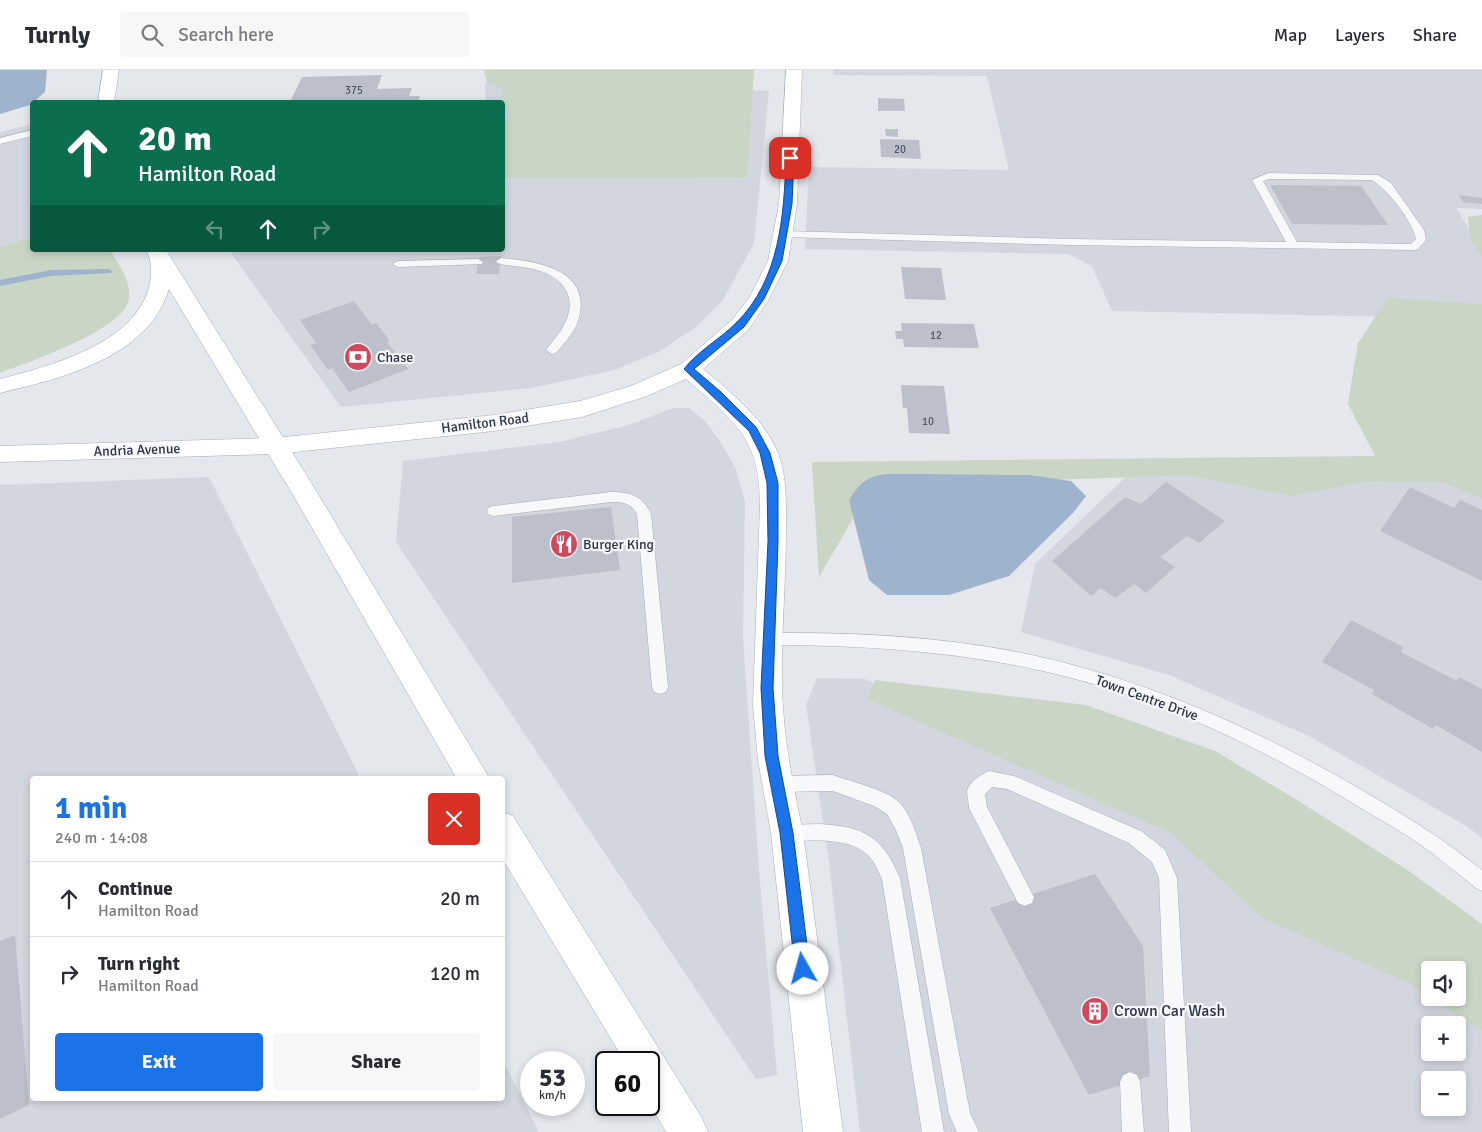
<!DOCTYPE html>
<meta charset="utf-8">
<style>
:root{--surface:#fff;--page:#f7f7f7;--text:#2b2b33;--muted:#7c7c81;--line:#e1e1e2;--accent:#1a73e8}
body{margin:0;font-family:Signika,sans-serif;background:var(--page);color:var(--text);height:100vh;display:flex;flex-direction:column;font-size:19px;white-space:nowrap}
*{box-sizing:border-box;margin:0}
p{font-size:16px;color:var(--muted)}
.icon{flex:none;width:28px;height:28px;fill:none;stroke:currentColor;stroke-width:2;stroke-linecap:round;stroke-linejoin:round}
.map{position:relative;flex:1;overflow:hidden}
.details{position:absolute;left:30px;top:706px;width:475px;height:325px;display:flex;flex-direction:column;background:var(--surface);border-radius:5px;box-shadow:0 2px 8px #0003}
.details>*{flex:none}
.top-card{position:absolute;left:30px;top:30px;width:475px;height:152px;border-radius:5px;box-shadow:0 2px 8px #0003;background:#0b6e4f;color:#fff;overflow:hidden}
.buttons{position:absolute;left:1421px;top:891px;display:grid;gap:10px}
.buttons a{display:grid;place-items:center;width:45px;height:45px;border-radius:5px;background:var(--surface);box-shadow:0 2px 8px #0003;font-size:25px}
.speed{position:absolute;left:520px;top:981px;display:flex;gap:10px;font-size:25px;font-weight:700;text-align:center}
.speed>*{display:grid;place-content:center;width:65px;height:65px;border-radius:50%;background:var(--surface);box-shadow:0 2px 8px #0003;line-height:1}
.speed small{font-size:12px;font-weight:400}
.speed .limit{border:2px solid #111;border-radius:8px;background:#fff;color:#111}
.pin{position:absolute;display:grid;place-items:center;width:42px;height:42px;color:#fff;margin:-21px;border-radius:10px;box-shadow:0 2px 8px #0006}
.me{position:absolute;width:55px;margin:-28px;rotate:353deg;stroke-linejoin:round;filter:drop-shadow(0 0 4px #0008)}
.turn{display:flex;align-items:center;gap:18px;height:105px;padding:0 25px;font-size:22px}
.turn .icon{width:65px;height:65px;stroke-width:2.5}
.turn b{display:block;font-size:35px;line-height:42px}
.lanes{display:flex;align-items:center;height:48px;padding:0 25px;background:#0003;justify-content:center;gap:25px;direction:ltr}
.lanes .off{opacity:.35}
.round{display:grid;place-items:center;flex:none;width:52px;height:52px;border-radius:5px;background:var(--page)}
.head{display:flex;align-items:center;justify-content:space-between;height:85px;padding:0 25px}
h1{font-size:30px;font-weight:700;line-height:38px;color:var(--accent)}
.action{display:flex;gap:10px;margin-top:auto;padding:10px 25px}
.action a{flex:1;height:58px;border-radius:5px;background:var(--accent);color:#fff;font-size:20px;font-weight:700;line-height:58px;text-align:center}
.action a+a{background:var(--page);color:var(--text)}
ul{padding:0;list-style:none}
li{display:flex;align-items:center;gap:15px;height:75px;padding:0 25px;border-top:1px solid var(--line)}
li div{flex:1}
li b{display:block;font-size:19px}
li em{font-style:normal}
header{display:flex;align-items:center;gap:30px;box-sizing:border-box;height:70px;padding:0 25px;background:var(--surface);border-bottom:1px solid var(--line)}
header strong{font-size:24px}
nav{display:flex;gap:28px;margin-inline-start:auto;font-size:18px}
.search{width:350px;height:45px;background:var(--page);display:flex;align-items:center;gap:12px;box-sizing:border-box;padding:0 18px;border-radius:5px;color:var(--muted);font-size:19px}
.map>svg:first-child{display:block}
.built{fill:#d2d6de;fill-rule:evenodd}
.green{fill:#c9d6c5}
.water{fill:#9fb4cc}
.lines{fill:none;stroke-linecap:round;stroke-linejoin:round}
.stream{fill:#9fb4cc;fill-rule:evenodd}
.building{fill:#bbc0ca}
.lane-casing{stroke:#a9aeb7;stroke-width:1}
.secondary-casing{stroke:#a9aeb7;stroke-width:1}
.primary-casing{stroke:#a3abb8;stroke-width:1}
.lane{fill:#f7f8fa;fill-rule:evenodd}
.secondary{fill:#fff;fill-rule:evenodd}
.primary{fill:#fff;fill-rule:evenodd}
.route{fill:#1a73e8;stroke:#114b97}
.labels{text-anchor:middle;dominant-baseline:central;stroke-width:4.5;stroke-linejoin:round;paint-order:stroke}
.number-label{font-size:11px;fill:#4f5766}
.poi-label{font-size:14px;fill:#2b3445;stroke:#f4f6f9;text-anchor:start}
.street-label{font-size:14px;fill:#2b3445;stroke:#f4f6f9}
.near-poi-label{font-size:16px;fill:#2b3445;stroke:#f4f6f9;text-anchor:start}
</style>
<header>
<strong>Turnly</strong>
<div class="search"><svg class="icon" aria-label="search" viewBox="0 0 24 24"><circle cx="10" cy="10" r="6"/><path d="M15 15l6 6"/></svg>Search here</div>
<nav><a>Map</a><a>Layers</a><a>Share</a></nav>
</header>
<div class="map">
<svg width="1482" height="1062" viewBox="0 0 1482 1062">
<rect width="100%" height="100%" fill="#e4e7ec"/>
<g class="built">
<polygon points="833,0 1482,0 1482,139 1457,138 1482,184 1482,234 1398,247 1112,241 1092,196 1068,184 805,179 809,97 1009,100 987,6 834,5"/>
<polygon points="485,13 769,21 754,173 723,230 696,257 660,281 615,300 531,318 341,337 229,180 502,180 502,32 486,32"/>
<polygon points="32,54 32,167 0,177 0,62"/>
<polygon points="673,338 689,338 705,351 721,373 736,399 745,432 743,568 759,800 777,1005 756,1009 396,472 403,391 559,372 629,355"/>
<polygon points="1131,402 1452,406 1482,420 1482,768 1468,757 1309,666 1169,605 1021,562 1035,494"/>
<polygon points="209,407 361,709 32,709 32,1029 502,1029 503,990 539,1062 0,1062 0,415"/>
<path d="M 817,608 L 865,609 L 1217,773 L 1430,916 L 1430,928 L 1453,928 L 1482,942 L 1482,1062 L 860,1062 L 829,792 L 806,635 ZM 1430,955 L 1458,955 L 1458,982 L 1430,982 ZM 1430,1010 L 1458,1010 L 1458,1038 L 1430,1038 Z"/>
</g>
<g class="green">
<polygon points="484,0 754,0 747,107 503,108 503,61 511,39 503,38 502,32 500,32 503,19 487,13"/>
<polygon points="1482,145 1482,187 1470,169 1468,147"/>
<path d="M 32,167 L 32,180 L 110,180 C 118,194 132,212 129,229 C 124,260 28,292 0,303 L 0,177 Z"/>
<polygon points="1388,228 1482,234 1482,429 1443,412 1368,411 1291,426 1189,405 998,412 873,414 819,507 812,392 1375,386 1348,334 1358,273"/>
<polygon points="875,610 1086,635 1215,681 1297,730 1406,799 1482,854 1482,961 1431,928 1458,928 1458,900 1430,900 1430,927 1409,913 1262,848 1171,763 867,629"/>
</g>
<g class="water">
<polygon points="0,0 47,0 45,22 30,35 0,44"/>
<path d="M 915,404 L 1029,405 L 1071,411 L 1086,426 L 1073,443 L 1009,506 L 949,525 L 887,525 L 869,510 L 849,430 C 868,399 882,405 915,404 Z"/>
</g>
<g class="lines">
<polygon class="stream" points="108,199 112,201 111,203 51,206 0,216 0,210 51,200"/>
</g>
<g class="building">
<polygon points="382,5 377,19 412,18 409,26 420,26 418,32 290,32 302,7"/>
<polygon points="878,28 904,29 905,41 878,41"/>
<polygon points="885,59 898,59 898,67 886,66"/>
<polygon points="880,69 919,70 921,89 881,87"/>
<polygon points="1270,115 1361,116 1388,155 1292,154"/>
<polygon points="1459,125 1482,128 1482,134 1463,132"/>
<polygon points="501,186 499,204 476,204 479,187"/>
<polygon points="901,197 941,198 946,230 905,229"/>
<polygon points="354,231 372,255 376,253 390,271 387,272 408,299 349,322 332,298 328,300 310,275 316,273 300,250"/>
<polygon points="901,253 974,254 979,278 904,277 903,269 896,269 895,261 902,261"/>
<polygon points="901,315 944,316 950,364 909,363 907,338 903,338"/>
<polygon points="1166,412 1225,451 1199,473 1187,466 1160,487 1175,497 1146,523 1134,514 1115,528 1101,518 1091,526 1052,491 1125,427 1141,434"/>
<polygon points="1410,417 1454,438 1460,430 1482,440 1482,511 1380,461"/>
<polygon points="611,437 620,500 512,513 512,447"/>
<polygon points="1351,550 1403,577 1401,582 1457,611 1459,607 1482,619 1482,682 1436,655 1433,659 1372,624 1374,620 1322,592"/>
<polygon points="1095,804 1143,876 1150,1006 1089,1025 990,838"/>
<polygon points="15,865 29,1035 0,1049 0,871"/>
</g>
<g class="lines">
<g class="lane-casing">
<g id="lane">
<polygon points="32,60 32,66 0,74 0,68"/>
<path d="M 1268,103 L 1378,105 L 1391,113 L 1424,160 L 1426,170 L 1418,179 L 1414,180 L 1071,175 L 784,167 L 779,164 L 784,161 L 1071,169 L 1286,172 L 1252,110 ZM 1269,109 L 1372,110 C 1388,120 1412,150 1416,169 L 1411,174 L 1297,172 L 1263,111 Z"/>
<path d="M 501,188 C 538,191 594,200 578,251 C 574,263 564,273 556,283 L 552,284 L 546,280 C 552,271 560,264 564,255 C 581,223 558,203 528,198 C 518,196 507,196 497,193 L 496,191 Z"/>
<polygon points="478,189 483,192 482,194 398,197 392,194 398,191"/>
<path d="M 611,422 C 630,422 643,426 651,444 L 668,617 L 666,622 L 660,624 L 654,622 L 652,617 L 637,444 C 631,433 623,432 611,432 L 494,446 L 489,445 L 487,441 L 489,437 L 494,436 Z"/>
<path d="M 769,563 C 861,562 955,567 1045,588 C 1156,614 1262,662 1360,719 C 1403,744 1443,769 1482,800 L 1482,821 L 1476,818 C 1457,803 1438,787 1418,773 C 1395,757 1370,744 1346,729 C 1253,673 1150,625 1043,601 C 953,581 861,575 769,575 L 764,573 L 761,569 L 764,565 Z"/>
<path d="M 989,701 L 1014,706 L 1141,761 L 1165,780 L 1177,808 L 1191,1062 L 1169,1062 L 1159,808 L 1152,792 L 1129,773 L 1007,719 L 992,717 L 985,724 L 987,737 L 1034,827 L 1032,833 L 1025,836 L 1018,833 L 969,738 C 969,733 967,726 967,721 C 969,712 982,704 989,701 Z"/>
<path d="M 833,705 C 851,712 885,719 899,732 C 910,743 916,763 921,778 L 970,1043 L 979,1062 L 957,1062 L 949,1044 L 903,778 L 896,760 L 887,744 L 874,736 L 833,721 L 777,722 L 771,719 L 768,714 L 771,709 L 777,706 Z"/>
<path d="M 820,754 C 865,757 882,766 900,808 L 944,1062 L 922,1062 L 882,809 C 878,801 875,792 868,785 C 848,766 812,771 787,771 L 781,769 L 778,763 L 781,757 L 787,755 Z"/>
<polygon points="1130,1002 1137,1005 1140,1012 1144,1062 1122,1062 1120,1012 1123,1005"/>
</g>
</g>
<g class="secondary-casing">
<path id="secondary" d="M 786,0 L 802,0 L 797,134 L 788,191 L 769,229 L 748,260 L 703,299 C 731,323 763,347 778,383 C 787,406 786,433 786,458 C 786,511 781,564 782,617 C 783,666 793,715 803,763 L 799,774 L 787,778 L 775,774 L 771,763 L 758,690 L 753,635 L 760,435 C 760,367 734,351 686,309 L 647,326 L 582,347 L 494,361 L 275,384 L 0,392 L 0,376 L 275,368 L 494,345 L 580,331 L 631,316 L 681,294 L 732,250 L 749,228 L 768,191 L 779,134 Z"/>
</g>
<g class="primary-casing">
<g id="primary">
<polygon points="103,0 119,0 114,32 98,32"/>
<path d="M 146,180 L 166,180 L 307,406 L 490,709 L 457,709 L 289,418 L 169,219 C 148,288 62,308 0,323 L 0,309 C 50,296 130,275 148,221 C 152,208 153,192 146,180 Z"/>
<polygon points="502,742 513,746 659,979 702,1048 708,1062 666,1062 649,1032 649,992 625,992 502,788"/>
<polygon points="787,748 799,752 803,763 843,1062 803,1062 771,763 775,752"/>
</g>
</g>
<use href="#lane" class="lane"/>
<use href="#secondary" class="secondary"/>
<use href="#primary" class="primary"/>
</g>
<path class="route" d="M 790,86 L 794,88 L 792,134 L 782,191 L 764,229 L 744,257 L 694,299 L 721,322 L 756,357 L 770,383 L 778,413 L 778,471 L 773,618 L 778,686 L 793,763 L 810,899 L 808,904 L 803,906 L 798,904 L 795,899 L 780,763 L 765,686 L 761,618 L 768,471 L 767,413 L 760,383 L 749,361 L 684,299 C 698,281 720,269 736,253 C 780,210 784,145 786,88 Z"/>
<defs>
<g id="bank-disc" transform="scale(1.4375)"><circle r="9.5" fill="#d1495b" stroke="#f4f6f9"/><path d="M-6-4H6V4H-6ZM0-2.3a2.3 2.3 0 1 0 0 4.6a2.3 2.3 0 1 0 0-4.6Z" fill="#fff"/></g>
<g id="restaurant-disc" transform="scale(1.4375)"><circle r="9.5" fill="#d1495b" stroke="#f4f6f9"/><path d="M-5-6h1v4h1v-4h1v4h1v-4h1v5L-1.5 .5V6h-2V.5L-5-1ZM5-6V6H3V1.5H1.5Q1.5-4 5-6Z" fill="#fff"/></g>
<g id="building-disc" transform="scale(1.4375)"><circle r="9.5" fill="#d1495b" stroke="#f4f6f9"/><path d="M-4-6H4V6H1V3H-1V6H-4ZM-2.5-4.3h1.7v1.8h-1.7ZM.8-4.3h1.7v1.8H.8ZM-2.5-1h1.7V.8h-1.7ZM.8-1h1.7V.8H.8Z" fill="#fff"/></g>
</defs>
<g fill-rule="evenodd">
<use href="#bank-disc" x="358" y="287"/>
<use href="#restaurant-disc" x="564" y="474"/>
<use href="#building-disc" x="1095" y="941"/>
</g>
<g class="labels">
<g class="number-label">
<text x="354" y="20">375</text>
<text x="900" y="79">20</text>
<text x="936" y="265">12</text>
<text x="928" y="351">10</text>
</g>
<g class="poi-label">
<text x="377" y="287">Chase</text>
<text x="583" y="474">Burger King</text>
</g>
<g class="street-label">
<text transform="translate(485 353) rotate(-7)">Hamilton Road</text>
<text transform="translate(137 380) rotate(-2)">Andria Avenue</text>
<text transform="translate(1147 628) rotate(20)">Town Centre Drive</text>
</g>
<g class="near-poi-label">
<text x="1114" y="941">Crown Car Wash</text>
</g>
</g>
</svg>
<div class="buttons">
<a><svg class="icon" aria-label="sound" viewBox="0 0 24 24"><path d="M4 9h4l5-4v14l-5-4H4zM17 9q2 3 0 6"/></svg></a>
<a>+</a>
<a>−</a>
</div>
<div class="speed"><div>53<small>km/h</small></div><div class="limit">60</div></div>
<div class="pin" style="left:790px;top:88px;background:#d93025"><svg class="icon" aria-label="arrive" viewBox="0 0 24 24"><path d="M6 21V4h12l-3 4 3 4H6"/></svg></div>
<svg class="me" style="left:803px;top:899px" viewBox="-20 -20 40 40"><circle r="19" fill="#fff"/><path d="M0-13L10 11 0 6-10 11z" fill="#1a73e8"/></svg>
<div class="top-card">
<div class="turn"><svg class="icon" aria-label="ahead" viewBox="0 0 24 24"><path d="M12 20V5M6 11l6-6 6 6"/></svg><div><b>20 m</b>Hamilton Road</div></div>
<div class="lanes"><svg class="icon off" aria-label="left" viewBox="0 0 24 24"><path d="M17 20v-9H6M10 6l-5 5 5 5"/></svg><svg class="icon" aria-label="ahead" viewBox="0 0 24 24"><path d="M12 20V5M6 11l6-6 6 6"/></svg><svg class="icon off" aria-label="right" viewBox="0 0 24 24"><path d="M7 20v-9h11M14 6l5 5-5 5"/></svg></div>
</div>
<section class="details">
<div class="head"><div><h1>1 min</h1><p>240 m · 14:08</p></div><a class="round" style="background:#d93025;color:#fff"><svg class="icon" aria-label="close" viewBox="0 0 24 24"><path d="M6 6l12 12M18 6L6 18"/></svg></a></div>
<ul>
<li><svg class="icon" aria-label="ahead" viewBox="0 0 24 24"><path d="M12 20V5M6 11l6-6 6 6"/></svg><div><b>Continue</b><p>Hamilton Road</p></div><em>20 m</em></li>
<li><svg class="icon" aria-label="right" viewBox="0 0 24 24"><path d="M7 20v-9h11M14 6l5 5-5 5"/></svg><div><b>Turn right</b><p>Hamilton Road</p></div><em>120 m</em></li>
</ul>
<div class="action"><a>Exit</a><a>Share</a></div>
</section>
</div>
